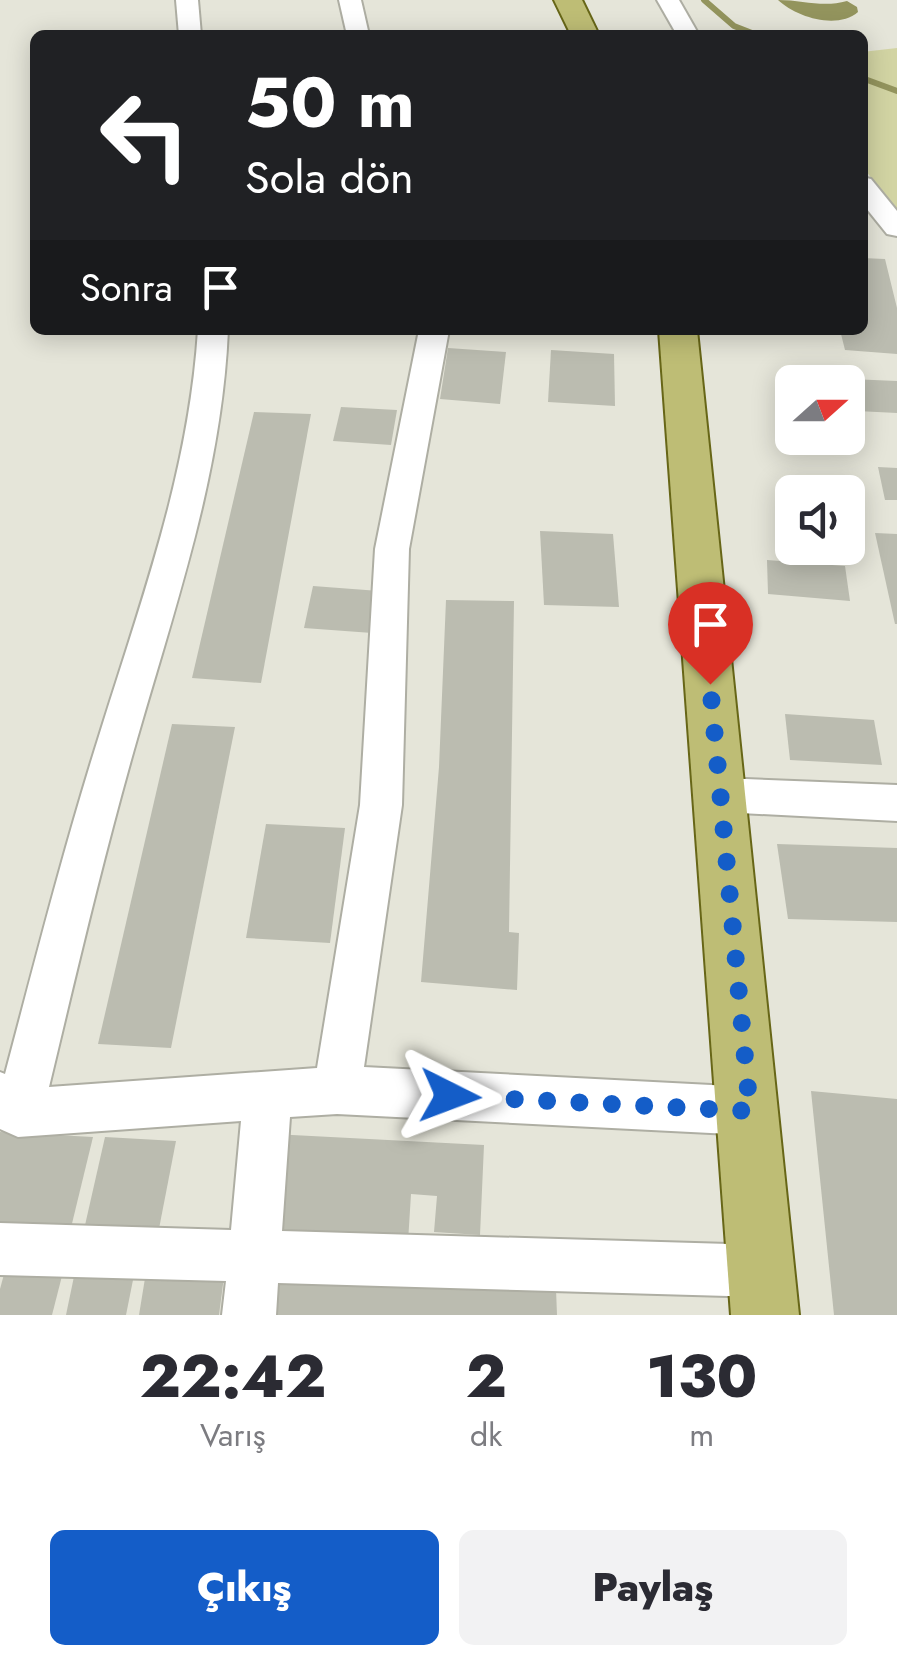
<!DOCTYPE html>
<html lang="tr">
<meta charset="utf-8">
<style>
:root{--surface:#fff;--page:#f2f2f3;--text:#2b2b33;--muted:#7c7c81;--accent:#145dc8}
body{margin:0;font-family:Jost,sans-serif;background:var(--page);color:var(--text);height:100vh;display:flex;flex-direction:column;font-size:38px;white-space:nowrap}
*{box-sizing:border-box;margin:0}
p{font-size:32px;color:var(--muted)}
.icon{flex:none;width:55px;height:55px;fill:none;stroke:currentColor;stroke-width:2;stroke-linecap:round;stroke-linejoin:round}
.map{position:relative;height:1315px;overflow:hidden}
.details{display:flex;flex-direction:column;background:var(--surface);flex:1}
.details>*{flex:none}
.banner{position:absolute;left:30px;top:30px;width:838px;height:305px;border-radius:15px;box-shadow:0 5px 25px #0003;background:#202124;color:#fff;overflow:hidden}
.needle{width:65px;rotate:69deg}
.controls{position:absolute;left:775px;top:365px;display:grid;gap:20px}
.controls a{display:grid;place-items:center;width:90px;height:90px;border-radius:15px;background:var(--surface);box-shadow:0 5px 25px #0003;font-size:50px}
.pin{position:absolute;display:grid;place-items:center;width:85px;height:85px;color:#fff;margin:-102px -42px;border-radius:50% 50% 50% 0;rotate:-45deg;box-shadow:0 0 10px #0007}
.pin .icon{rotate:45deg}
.me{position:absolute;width:110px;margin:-55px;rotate:93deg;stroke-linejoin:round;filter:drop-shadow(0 0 8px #0008)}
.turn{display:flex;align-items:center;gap:35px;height:210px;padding:0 50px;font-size:45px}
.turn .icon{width:130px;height:130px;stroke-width:2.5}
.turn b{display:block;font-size:70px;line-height:85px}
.then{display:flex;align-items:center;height:95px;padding:0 50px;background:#0003;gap:20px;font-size:38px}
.eta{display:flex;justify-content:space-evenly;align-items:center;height:170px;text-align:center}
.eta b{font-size:60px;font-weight:800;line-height:70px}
.primary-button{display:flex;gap:20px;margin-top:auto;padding:20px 50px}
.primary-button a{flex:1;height:115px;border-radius:15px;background:var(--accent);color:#fff;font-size:40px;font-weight:800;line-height:115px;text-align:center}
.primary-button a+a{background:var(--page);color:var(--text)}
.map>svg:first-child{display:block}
.green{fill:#d2d4a3}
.water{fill:#93945d}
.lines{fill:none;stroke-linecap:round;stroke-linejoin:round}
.stream{stroke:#93945d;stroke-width:6}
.building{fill:#bbbcb0}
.minor-casing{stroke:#aeaea3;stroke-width:4}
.major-casing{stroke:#676617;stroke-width:4}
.minor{fill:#fff;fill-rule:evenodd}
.major{fill:#bebd75;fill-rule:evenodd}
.route{stroke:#145dc8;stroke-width:18;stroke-dasharray:0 32.4}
</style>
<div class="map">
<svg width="897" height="1315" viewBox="0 0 897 1315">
<rect width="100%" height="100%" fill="#e5e5d9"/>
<polygon class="green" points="897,48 897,212 863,167 862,52"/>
<path class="water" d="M 778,0 C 803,0 823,8 847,1 L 857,7 L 858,12 C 837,30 796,17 778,0 Z"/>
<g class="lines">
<g class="stream">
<polyline points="704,0 734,26 757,35"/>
<polyline points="862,78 897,91"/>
</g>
</g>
<g class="building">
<polygon points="862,258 885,259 897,308 897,354 845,350 840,330 862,330"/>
<polygon points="448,348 506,352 500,404 440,399"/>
<polygon points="551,350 614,354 615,406 548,402"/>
<polygon points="850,379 897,381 897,413 857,411"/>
<polygon points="341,407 397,410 391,445 333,441"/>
<polygon points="254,412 311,414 261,683 192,678"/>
<polygon points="878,467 897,468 897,500 885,500"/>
<polygon points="540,531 613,534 619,607 544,605"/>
<polygon points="875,533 897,534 897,624 895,624"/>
<polygon points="767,560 845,566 850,601 768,594"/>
<polygon points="313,586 379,591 372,633 304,628"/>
<polygon points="446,600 514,601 509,932 519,933 517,990 421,982 439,767"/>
<polygon points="785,714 874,720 882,765 790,760"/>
<polygon points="172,724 235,727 171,1048 98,1044"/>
<polygon points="266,824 345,828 330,943 246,938"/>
<polygon points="777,844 897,848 897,922 788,919"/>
<polygon points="811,1091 897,1099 897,1315 834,1315"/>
<polygon points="0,1132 93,1137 68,1240 0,1236"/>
<polygon points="273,1134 484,1145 480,1235 434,1232 437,1196 411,1194 408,1242 260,1234"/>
<polygon points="105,1137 176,1141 157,1239 83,1234"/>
<polygon points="77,1262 136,1265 126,1315 66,1315"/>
<polygon points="147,1266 225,1269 219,1315 139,1315"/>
<polygon points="6,1267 63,1272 52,1315 0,1315 0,1289"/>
<polygon points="266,1274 556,1289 557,1315 261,1315"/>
</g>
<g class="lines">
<g class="minor-casing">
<g id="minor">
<polygon points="176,0 198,0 201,35 179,35"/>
<polygon points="339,0 361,0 369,35 347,35"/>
<polygon points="657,0 679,0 699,35 677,35"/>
<polygon points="862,177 871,179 897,211 897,236 887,234 862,203"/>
<path d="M 198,330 L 228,330 C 222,472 176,603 137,739 C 104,854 77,970 49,1087 L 317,1068 L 360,805 L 375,549 L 419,330 L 449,330 L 409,549 L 402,805 L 364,1067 L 750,1087 L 767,1094 L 774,1111 L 767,1128 L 750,1135 L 337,1114 L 290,1117 L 282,1231 L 763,1245 L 781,1253 L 789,1271 L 781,1289 L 763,1297 L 278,1283 L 276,1315 L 222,1315 L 226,1281 L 0,1275 L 0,1223 L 231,1230 L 241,1121 L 18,1137 L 0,1129 L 0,1072 L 5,1074 C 35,961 64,847 99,736 C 141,601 189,472 198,330 Z"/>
<polygon points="721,778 897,785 897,821 721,812 707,807 701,795 707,783"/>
</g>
</g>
<g class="major-casing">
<g id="major">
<polygon points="554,0 582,0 599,35 571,35"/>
<polygon points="659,330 697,330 799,1315 731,1315"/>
</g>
</g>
<use href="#minor" class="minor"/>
<use href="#major" class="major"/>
</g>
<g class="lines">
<polyline class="route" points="450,1096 750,1111 710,684"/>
</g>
</svg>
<div class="controls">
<a><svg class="needle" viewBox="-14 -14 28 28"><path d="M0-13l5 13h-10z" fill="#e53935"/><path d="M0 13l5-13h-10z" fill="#7c7c81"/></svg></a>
<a><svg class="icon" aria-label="sound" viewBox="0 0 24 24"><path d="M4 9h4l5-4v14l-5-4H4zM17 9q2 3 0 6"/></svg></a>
</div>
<div class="pin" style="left:710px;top:684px;background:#d93025"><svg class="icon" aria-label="arrive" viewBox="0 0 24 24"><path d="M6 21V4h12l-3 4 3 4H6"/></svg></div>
<svg class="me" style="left:450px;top:1096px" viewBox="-20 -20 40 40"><path d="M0-17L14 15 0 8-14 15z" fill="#145dc8" stroke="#fff" stroke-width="4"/></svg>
<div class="banner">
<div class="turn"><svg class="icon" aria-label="left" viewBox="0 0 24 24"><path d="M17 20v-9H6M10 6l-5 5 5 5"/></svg><div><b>50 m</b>Sola dön</div></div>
<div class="then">Sonra<svg class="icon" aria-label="arrive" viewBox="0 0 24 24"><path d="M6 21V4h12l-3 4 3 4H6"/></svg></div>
</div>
</div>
<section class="details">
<div class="eta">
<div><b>22:42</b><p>Varış</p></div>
<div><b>2</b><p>dk</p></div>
<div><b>130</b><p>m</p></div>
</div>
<div class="primary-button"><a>Çıkış</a><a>Paylaş</a></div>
</section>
